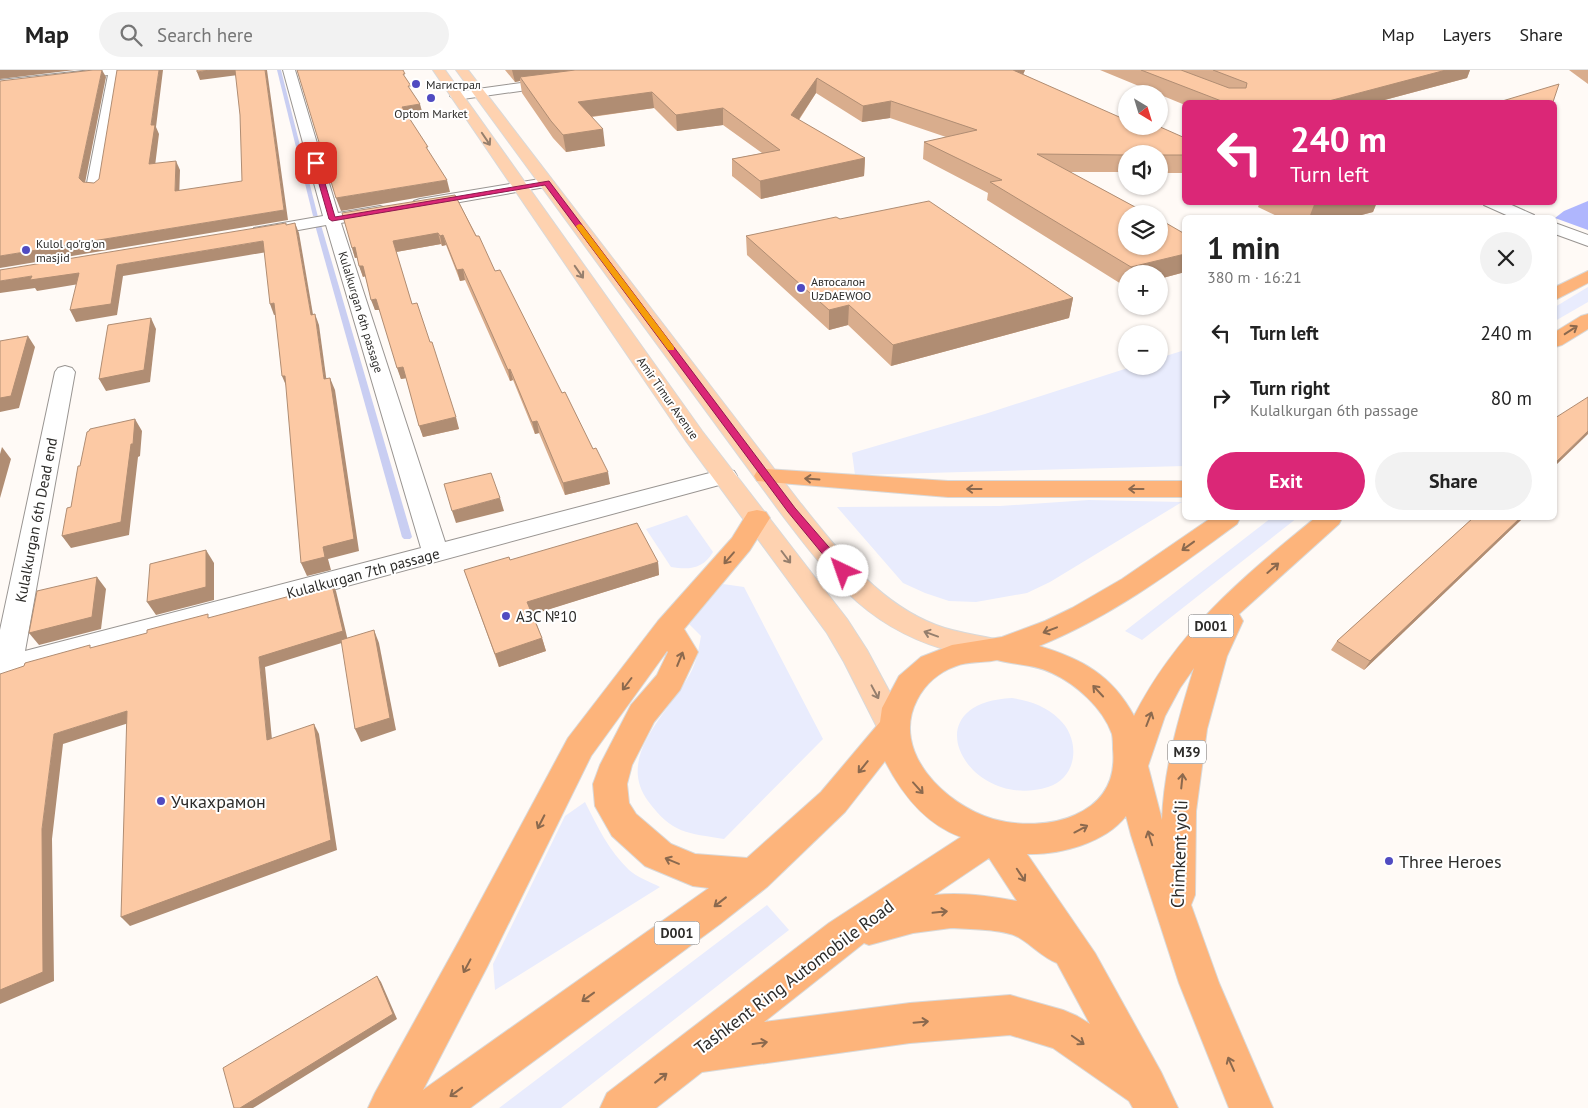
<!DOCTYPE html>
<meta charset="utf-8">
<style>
:root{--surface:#fff;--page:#f2f2f2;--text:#222;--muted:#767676;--line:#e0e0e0;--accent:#db2777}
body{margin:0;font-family:"PT Sans",sans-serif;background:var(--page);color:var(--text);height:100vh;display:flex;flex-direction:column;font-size:19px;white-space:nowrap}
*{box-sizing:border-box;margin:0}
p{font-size:16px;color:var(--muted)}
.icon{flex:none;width:28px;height:28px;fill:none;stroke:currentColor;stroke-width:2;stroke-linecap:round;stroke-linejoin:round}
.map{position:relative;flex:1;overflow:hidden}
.drawer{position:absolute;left:1182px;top:145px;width:375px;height:305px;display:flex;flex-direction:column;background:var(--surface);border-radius:8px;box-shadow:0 1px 4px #0004}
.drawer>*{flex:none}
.hud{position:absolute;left:1182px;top:30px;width:375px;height:105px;border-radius:8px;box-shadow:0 1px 4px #0004;background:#db2777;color:#fff;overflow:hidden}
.needle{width:32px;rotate:142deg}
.fabs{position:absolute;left:1118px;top:15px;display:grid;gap:10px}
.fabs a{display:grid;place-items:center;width:50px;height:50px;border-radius:50%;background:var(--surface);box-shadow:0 1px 4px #0004;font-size:25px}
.pin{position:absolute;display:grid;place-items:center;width:42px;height:42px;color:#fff;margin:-21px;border-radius:10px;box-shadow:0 2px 8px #0006}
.me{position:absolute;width:55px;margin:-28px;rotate:318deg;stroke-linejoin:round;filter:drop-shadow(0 0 4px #0008)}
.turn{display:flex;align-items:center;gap:18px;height:105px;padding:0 25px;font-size:22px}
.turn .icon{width:65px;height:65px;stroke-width:2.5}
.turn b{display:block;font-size:35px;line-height:42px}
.round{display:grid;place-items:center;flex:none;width:52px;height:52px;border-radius:26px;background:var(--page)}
.summary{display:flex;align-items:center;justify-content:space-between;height:85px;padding:0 25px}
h1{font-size:30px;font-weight:700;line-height:38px}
.cta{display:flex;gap:10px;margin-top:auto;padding:10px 25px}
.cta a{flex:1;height:58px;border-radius:30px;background:var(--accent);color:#fff;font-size:20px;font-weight:700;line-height:58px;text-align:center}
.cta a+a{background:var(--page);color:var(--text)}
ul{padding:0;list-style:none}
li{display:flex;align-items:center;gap:15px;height:65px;padding:0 25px}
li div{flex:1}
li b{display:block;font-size:19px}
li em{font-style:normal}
header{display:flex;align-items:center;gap:30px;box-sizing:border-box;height:70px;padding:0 25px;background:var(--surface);border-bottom:1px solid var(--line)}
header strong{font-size:24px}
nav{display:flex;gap:28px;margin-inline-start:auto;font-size:18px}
.search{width:350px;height:45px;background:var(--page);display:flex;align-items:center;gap:12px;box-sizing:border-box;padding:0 18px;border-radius:28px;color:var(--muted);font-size:19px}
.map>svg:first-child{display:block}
.green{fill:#e9ecfd}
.forest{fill:#afb6fd}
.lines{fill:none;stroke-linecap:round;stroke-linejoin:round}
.stream{fill:#c9cef2;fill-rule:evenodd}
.minor-casing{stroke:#999592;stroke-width:2}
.major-casing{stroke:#d9d9d9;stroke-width:2}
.highway-casing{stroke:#d9d9d9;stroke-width:2}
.minor{fill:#fff;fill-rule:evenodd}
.major{fill:#fed2b0;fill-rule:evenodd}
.highway{fill:#fdb47b;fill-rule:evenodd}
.wall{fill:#d9ad8d}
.shaded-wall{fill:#b08d73}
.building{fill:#fcc9a4;stroke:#b08d73}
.oneway{stroke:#967f6d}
.oneway2{stroke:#8b694e}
.route{fill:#db2777;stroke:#8e194d}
.slow{fill:#f59e0b}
.poi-dot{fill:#504bc1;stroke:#fff;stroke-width:2}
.labels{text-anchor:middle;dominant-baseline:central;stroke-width:4;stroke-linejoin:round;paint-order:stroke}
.far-poi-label{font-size:12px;fill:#2d2c2a;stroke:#fff;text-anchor:start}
.far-street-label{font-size:12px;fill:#2d2c2a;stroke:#fff}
.shield{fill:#fff;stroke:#6c6b6a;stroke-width:1}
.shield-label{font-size:14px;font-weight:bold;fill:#2d2c2a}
.street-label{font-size:15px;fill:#2d2c2a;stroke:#fff}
.poi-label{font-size:15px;fill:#2d2c2a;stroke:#fff;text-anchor:start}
.near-poi-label{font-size:18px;fill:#2d2c2a;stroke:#fff;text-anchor:start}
.near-street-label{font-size:18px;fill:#2d2c2a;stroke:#fff}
</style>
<header>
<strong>Map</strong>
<div class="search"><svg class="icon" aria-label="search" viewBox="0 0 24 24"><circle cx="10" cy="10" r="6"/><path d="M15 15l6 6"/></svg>Search here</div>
<nav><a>Map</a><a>Layers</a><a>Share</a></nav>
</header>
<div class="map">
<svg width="1588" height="1038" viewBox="0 0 1588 1038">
<rect width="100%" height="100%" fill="#fffaf6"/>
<g class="green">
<polygon points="1588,217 1588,232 1555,251 1555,237"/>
<polygon points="1185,280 1185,396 855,405 852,383 985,344 1134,296 1159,296 1159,288"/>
<polygon points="1089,430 1182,432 1050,512 1027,523 976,532 949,531 925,523 903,513 837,437 1000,436"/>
<path d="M 687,445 L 713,482 C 703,499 689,500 671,497 L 646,459 Z"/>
<polygon points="1271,448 1297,448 1142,570 1125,561"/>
<path d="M 723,514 L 744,517 L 823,669 L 724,769 C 688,763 672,764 648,731 C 614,684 673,640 692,600 C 697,590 699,577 701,566 L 689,554 Z"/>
<path d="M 1012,628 C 1030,631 1046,636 1059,649 C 1081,669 1078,708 1048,717 C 968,742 909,633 1012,628 Z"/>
<path d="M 585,732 C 597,756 609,781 629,800 C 637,807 650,812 660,817 L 495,920 L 493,894 L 565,746 Z"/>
<polygon points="767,835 789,860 561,1038 499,1038"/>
</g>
<polygon class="forest" points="1588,131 1588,160 1555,148 1564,141"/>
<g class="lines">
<g class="stream">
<polygon points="277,0 281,0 318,147 313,146"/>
<polygon points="318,153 321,155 412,467 410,469 404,469 402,467 315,155"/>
</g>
<g class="minor-casing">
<g id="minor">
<polygon points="92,0 130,0 128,3 120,4 102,118 99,121 89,121 86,118 108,5 0,18 0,10"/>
<polygon points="283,0 295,0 338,143 380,136 386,138 388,141 386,144 341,153 445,472 725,399 734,401 737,406 734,411 0,610 0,560 55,302 58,298 65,296 72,298 75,302 25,581 421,478 326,155 260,167 254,166 252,162 254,158 260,157 323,146"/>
<polygon points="558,8 564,12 562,15 456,30 450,26 456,22"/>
<polygon points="546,108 551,110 554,113 551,116 420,139 414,137 412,134 414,131 420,129"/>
<polygon points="1482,132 1505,132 1534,145 1536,148 1513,148 1484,135"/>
<polygon points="1555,153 1588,165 1588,176 1555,164"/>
</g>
</g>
<g class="major-casing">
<g id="major">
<polygon points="433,0 445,0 702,361 847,549 867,580 909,658 904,667 893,671 882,667 844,592 827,563 686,371"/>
<path d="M 456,0 L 468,0 L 801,434 C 839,481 878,533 936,555 C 959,564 983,565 1006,572 L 1011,580 L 1006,588 C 991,593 974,587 958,583 C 872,562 834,513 783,446 Z"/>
</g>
</g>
<g class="highway-casing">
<g id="highway">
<polygon points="1588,201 1588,213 1555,230 1555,217"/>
<polygon points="1588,244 1588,259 1562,275 1555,277 1555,262 1581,246"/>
<polygon points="766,399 948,411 1185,411 1185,427 948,427 757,411 754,406 757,401"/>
<path d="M 757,440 L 766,442 L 770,448 L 750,480 L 684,559 L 698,582 L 680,620 L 654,652 L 632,695 L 627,714 L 629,733 L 636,744 L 671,774 L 695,784 L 747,788 L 821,722 L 880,652 L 882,638 L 899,606 L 921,587 L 952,575 L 1002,567 L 1045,551 L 1072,538 L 1122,509 L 1211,448 L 1240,448 L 1237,454 C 1174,500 1113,546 1039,576 C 1082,589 1112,605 1134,646 C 1178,560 1242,508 1315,448 L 1342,448 L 1339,454 L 1239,544 L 1243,551 L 1227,586 L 1207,659 L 1196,741 L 1195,825 L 1191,835 L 1219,913 L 1273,1038 L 1229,1038 L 1179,913 L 1131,765 L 1126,746 C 1105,773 1060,785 1027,784 L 1095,883 L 1161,1002 L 1178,1038 L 1133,1038 L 1129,1031 L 1053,978 L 1010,965 L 910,973 L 702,1002 L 656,1038 L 600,1038 L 607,1023 L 829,853 L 961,767 C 925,754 902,724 885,691 L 845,742 L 767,817 L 720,854 L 470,1038 L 368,1038 L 375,1023 L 459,871 L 568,668 L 658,551 L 732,468 L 748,442 ZM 667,581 L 668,582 L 657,605 L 631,635 L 600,695 L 593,714 L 595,736 L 612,766 L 645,796 L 693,816 L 709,818 L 423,1020 L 487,897 L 591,686 ZM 997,590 C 1015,595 1034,594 1052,603 C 1076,614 1103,638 1112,664 C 1113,669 1113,674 1113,679 C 1116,710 1104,732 1075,745 C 1051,756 1018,756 993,749 C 946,735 890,682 917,630 C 925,614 939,602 956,596 C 968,591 983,593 997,590 ZM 1194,598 C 1179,647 1164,697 1162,750 L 1148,696 L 1165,646 L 1180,618 ZM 989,788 L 1017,831 C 989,826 962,822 934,825 ZM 951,858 C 968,859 1003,859 1018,867 C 1032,875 1042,887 1057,893 L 1090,954 L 1077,946 L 1063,940 L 1010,925 L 910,933 L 764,952 L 864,873 L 869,875 L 913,863 Z"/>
</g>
</g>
<use href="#minor" class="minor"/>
<use href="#major" class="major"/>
<use href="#highway" class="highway"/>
</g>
<g class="wall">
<polygon points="505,0 1025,0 1023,4 1126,56 1185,68 1185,103 1159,103 1159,84 1126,84 1126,102 1070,102 1185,164 1185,202 1159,209 1159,204 1126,204 1126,217 987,130 988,123 923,89 924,72 946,67 890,48 862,52 816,23 799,50 865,88 864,106 761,129 732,106 732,89 762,83 723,55 677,61 654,38 592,47 605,76 566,82 553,68 522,23 520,11 515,12"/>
<polygon points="1100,0 1470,0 1467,8 1377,32 1185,32 1185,35"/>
<polygon points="1569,0 1588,0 1588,14"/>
<polygon points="455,125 495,201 593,379 610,414 565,425 539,363 535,364 513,310 510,311 465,210 460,211 446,175 442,176 441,174 396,182 412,234 459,359 423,367 406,308 401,309 380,240 375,240 365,206 363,207 357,188 355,188 352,178"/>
<polygon points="1260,132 1377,132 1373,142 1350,148 1281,148 1258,137"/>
<polygon points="840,149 1073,228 1069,248 891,296 848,255 829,260 747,185 746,166"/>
<polygon points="1473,448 1523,448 1364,600 1331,580 1337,571"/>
<polygon points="510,490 658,492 659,505 533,544 542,568 546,581 499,597 464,500"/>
</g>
<g class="shaded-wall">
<polygon points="0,0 75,0 0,9"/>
<polygon points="102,0 106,7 84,118 79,108"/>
<polygon points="159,0 163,0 156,57 159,64 154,104 149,94 151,55"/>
<polygon points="210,0 236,0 238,5 200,10 197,2"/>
<polygon points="265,0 267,0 288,150 0,198 0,186 284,140"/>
<polygon points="512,0 606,0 520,7 520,11 515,12"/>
<polygon points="999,0 1025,0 1023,5"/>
<polygon points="1445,0 1470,0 1467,8 1377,32 1325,32"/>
<polygon points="817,8 816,23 791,61 791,45"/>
<polygon points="652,22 654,38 580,48 578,32"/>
<polygon points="891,31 890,48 862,52 863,36"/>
<polygon points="420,34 423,45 405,48 402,37"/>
<polygon points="723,38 723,55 677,61 676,45"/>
<polygon points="603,59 605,76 566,82 563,65"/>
<polygon points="865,88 864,106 761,129 760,111"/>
<polygon points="176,91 180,100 179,131 175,121"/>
<polygon points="447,110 450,122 341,141 336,128"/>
<polygon points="1315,132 1377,132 1373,142 1350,148 1309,148"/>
<polygon points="295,153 299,163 315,256 311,245"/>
<polygon points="438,163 441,174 396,182 393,171"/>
<polygon points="443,165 446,175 442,176 440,166"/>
<polygon points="263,171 267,182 123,206 117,245 76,252 70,240 117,195"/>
<polygon points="355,177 358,187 355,188 352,178"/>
<polygon points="1185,184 1185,202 1159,209 1159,204 1129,204 1131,197"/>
<polygon points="359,196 363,196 366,206 363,207"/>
<polygon points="463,199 465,210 460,211 457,200"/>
<polygon points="79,203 85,213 37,221 35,218 0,223 0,211 32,206"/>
<polygon points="1073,228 1069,248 891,296 893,275"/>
<polygon points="376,229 380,240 375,240 371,230"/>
<polygon points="274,233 279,244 274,245 270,234"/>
<polygon points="849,235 848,255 829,260 829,240"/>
<polygon points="315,244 319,255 328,321 324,309"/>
<polygon points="151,248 156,259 150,312 106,321 99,309"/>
<polygon points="28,266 35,277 19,338 0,342 0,328"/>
<polygon points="403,297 407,308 401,309 397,298"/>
<polygon points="510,299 513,310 510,311 508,300"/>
<polygon points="282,306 285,306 287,318"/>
<polygon points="330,308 335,320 359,481 328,489 331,500 307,506 301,493 323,477"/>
<polygon points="456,347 459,359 423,367 419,356"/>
<polygon points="135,349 142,361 140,386 138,387 129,465 71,478 62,466"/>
<polygon points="537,351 539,363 535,364 532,352"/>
<polygon points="1588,361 1588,364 1555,396 1555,393"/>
<polygon points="2,377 11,389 0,428 0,384"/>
<polygon points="608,402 610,414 565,425 563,413"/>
<polygon points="500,428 504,441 456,453 452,441"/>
<polygon points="1520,448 1523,448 1364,600 1370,591"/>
<polygon points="206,480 214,493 214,530 156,545 147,532"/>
<polygon points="658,492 659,505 531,545 527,532"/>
<polygon points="97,507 106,519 101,559 39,575 29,563"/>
<polygon points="331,511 336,521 348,571 265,597 273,680 267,670 259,587"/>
<polygon points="374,560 379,573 396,660 361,672 355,659"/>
<polygon points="542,568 546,581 499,597 495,584"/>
<polygon points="127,641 135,651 63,674 52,769 54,911 0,934 0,920 42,759 54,664"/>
<polygon points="314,654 319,664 337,780 130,856 121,847"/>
<polygon points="377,906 381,912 397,949 253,1038 240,1038"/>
</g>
<g class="building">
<polygon points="93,0 102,0 79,108 83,112 94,113 99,109 117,0 159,0 151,55 155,55 149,94 176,91 175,121 242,111 240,45 235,0 265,0 284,140 0,186 0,11"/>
<polygon points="197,0 210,0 197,2"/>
<polygon points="297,0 403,0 405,4 403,4 411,16 408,16 420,34 402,37 428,77 426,77 447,110 336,128"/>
<polygon points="575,0 1013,0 1126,50 1126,56 1158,56 1185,68 1185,85 1159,85 1159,84 1126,84 1126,85 1037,84 1148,144 1126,144 1126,176 1159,176 1159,149 1185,164 1185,184 1131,197 990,112 1002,110 924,72 977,60 891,31 863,36 817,8 791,45 865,88 760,111 732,89 780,80 723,38 676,45 652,22 578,32 603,59 563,65 551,51 520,7"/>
<polygon points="1141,0 1181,0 1229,18 1246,18 1247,13 1213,0 1446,0 1325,32 1224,32"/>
<polygon points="1559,14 1553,32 1499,32"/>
<polygon points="455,125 476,166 479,166 495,201 500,200 562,323 565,322 593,379 596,378 608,402 563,413 537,351 532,352 510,299 508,300 463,199 457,200 443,165 440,166 438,163 393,171 412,234 417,233 430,272 432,272 456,347 419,356 403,297 397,298 376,229 371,230 363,196 359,196 355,177 352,178 342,143"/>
<polygon points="929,131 1073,228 893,275 849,235 829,240 746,166 836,147 840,149"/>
<polygon points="286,153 286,155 295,153 311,245 315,244 324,309 330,308 354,469 323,477 325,487 301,493 285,306 282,306 274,233 270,234 263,171 117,195 111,234 70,240 79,203 30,210 32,206 0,211 0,200"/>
<polygon points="151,248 144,300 99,309 108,255"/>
<polygon points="28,266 11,326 0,328 0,271"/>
<polygon points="1588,327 1588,361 1555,393 1555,348"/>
<polygon points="135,349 133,374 131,374 121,452 62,466 67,438 71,437 78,396 80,396 87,362 89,361 90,359"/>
<polygon points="491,403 500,428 452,441 444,414"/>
<polygon points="1473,448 1520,448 1370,591 1337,571"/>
<polygon points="637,453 658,492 527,532 542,568 495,584 464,500 509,487 510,490"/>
<polygon points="206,480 206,517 147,532 150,494"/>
<polygon points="97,507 92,547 29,563 37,521"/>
<polygon points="331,511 343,561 259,587 267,670 314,654 331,770 121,847 127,641 54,664 42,759 43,902 0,920 0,604 24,596 25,593 90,575 90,578 147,563 147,560 208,544 208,548 305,522 304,518"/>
<polygon points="374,560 390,648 355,659 341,570"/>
<polygon points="377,906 393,944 240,1038 234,1038 223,998"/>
</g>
<defs><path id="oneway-shaft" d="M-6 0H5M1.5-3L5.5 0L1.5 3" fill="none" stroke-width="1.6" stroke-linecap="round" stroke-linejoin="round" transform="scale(1.25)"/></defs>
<g class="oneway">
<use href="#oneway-shaft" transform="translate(486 69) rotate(56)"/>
<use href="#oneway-shaft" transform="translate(579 202) rotate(55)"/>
<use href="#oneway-shaft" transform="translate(786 487) rotate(53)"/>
<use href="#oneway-shaft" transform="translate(931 564) rotate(-160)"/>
<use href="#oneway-shaft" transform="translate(875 622) rotate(62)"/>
</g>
<g class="oneway2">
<use href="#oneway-shaft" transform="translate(1571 260) rotate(-33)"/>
<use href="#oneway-shaft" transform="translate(812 409) rotate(-176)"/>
<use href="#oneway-shaft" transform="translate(974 419) rotate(-180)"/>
<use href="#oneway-shaft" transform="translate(1136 419) rotate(-180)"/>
<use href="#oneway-shaft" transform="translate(1188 476) rotate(144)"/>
<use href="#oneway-shaft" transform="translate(729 488) rotate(131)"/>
<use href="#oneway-shaft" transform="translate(1273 498) rotate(-41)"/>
<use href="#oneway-shaft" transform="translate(1050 560) rotate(159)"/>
<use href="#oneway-shaft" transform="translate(680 589) rotate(-68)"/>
<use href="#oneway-shaft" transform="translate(627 614) rotate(127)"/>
<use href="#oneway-shaft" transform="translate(1098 621) rotate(-133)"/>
<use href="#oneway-shaft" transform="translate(1149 649) rotate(-69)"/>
<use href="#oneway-shaft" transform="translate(863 697) rotate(129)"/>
<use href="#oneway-shaft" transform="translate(1182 711) rotate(-84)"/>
<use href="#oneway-shaft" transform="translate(918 718) rotate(48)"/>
<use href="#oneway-shaft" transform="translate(541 752) rotate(117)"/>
<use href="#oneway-shaft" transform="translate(1081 759) rotate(-28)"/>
<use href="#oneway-shaft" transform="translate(1150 768) rotate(-107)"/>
<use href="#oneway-shaft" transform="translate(672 791) rotate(-157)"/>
<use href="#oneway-shaft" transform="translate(1021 805) rotate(56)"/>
<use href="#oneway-shaft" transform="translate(720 832) rotate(142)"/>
<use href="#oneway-shaft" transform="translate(940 842) rotate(-6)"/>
<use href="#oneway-shaft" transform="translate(467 896) rotate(118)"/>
<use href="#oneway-shaft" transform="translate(588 927) rotate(144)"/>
<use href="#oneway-shaft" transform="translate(921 952) rotate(-5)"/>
<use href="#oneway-shaft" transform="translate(1078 970) rotate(35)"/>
<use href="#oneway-shaft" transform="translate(760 973) rotate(-8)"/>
<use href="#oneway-shaft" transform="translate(1231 994) rotate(-114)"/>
<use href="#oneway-shaft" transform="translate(661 1008) rotate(-38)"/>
<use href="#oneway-shaft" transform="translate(456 1022) rotate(144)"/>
</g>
<polygon class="route" points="316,92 319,93 335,147 549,111 795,438 847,498 849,501 847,504 839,504 788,442 545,115 332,151 329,149 313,93"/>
<polygon class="slow" points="579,154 582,155 674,277 674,280 668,280 577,158 576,156"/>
<g class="poi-dot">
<circle cx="416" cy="14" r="5"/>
<circle cx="431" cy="28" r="5"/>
<circle cx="26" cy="180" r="5"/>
<circle cx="801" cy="218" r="5"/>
<circle cx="506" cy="546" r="5"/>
<circle cx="161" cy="731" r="5"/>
<circle cx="1389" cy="791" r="5"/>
</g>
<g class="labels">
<g class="far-poi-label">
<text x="426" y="14">Магистрал</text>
<text x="431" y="43" text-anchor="middle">Optom Market</text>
<text x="36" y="173">Kulol qo'rg'on<tspan x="36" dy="14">masjid</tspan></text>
<text x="811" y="211">Автосалон<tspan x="811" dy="14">UzDAEWOO</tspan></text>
</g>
<g class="far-street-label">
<text transform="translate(361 242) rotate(73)">Kulalkurgan 6th passage</text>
<text transform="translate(668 328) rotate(55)">Amir Timur Avenue</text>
</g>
<g class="shield">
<rect x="1188.5" y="544.5" width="45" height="23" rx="4"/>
<rect x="1168" y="670.5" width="38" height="23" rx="4"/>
<rect x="654.5" y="851.5" width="45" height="23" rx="4"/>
</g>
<g class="shield-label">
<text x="1211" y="556">D001</text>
<text x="1187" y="682">M39</text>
<text x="677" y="863">D001</text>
</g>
<g class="street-label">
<text transform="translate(36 450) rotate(-79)">Kulalkurgan 6th Dead end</text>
<text transform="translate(363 503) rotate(-15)">Kulalkurgan 7th passage</text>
</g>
<g class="poi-label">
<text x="516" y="546">АЗС №10</text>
</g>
<g class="near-poi-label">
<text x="171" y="731">Учкахрамон</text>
<text x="1399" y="791">Three Heroes</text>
</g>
<g class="near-street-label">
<text transform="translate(1179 784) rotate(-88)">Chimkent yo‘li</text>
<text transform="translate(794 907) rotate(-37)">Tashkent Ring Automobile Road</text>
</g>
</g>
</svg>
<div class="fabs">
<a><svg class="needle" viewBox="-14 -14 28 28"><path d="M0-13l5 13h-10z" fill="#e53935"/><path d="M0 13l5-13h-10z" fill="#767676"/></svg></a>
<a><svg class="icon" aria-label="sound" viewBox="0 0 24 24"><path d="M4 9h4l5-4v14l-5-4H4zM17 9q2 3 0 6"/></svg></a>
<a><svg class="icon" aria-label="layers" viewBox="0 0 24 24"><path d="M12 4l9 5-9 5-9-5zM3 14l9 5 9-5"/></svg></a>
<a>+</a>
<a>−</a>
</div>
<div class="pin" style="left:316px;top:93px;background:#d93025"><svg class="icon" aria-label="arrive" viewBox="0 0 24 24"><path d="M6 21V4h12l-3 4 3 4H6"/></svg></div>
<svg class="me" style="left:843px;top:501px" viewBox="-20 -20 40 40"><circle r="19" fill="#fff"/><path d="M0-13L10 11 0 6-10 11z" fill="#db2777"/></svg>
<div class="hud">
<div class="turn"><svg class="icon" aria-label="left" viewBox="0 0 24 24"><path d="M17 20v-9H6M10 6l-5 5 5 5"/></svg><div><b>240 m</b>Turn left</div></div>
</div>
<section class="drawer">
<div class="summary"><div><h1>1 min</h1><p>380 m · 16:21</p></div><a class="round"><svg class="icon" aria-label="close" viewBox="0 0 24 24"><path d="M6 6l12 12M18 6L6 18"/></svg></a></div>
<ul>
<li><svg class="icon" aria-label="left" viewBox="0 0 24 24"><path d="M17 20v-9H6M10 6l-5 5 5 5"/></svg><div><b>Turn left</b></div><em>240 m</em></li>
<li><svg class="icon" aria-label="right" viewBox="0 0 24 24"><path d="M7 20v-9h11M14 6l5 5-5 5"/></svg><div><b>Turn right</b><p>Kulalkurgan 6th passage</p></div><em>80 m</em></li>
</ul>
<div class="cta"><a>Exit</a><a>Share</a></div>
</section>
</div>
